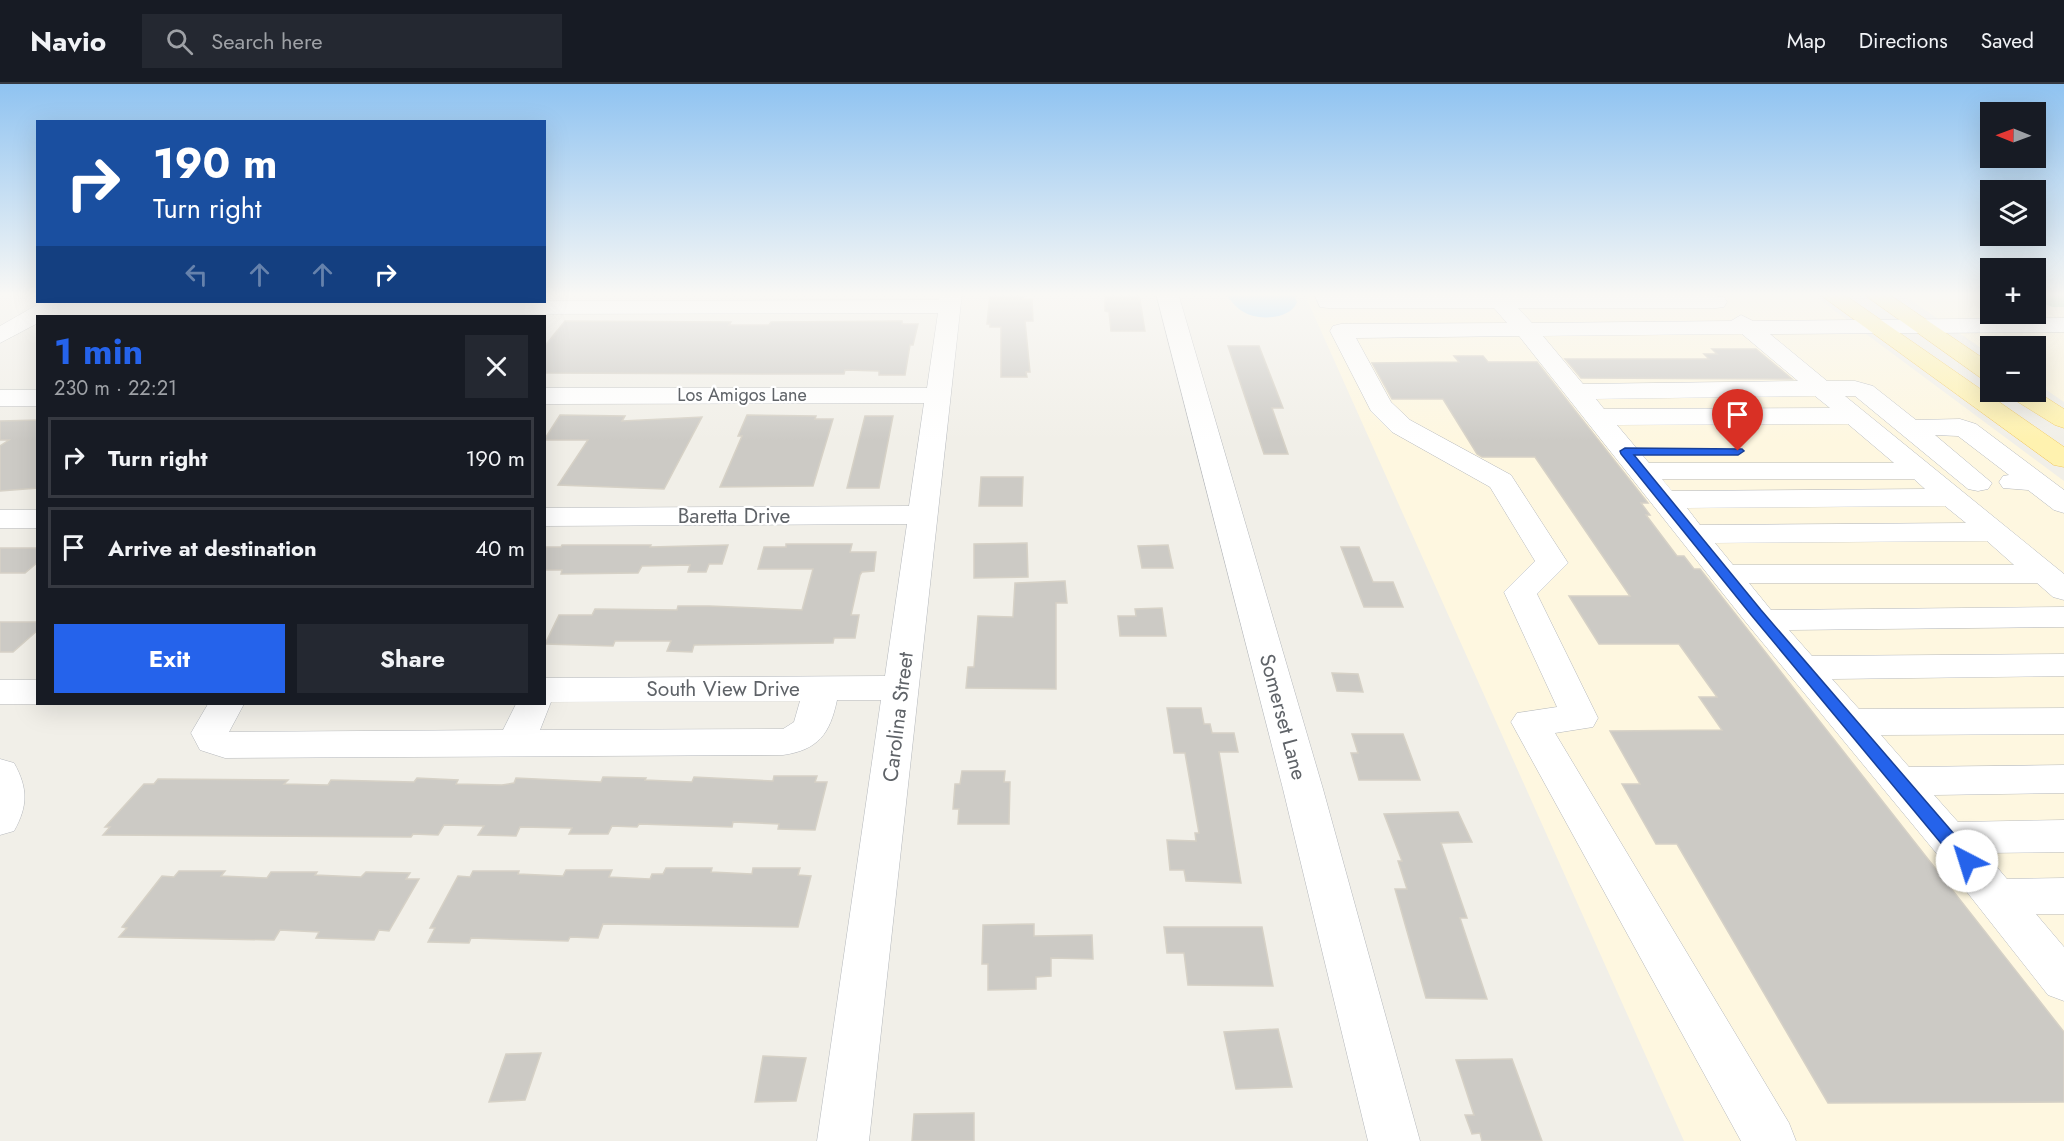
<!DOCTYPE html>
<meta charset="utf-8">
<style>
:root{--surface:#171b24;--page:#242831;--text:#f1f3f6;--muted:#9ea1a6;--line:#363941;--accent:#2563eb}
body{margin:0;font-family:Jost,sans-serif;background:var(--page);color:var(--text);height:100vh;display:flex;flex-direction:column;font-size:22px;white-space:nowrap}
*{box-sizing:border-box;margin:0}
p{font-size:20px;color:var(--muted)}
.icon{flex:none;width:33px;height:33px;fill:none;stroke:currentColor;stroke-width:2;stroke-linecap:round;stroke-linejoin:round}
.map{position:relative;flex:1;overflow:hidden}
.details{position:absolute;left:36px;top:231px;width:510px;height:390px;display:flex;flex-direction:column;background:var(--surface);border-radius:0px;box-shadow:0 6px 24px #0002}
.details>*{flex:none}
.top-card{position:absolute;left:36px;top:36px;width:510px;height:183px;border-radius:0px;box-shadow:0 6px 24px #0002;background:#1a4fa0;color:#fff;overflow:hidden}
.needle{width:39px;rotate:271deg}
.controls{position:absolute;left:1980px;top:18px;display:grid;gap:12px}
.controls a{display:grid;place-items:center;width:66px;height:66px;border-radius:0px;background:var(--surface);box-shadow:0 6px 24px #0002;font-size:30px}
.pin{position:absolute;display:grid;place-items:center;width:51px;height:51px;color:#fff;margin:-62px -26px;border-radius:50% 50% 50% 0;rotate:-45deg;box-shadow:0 0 6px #0007}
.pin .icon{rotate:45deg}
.me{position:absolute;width:66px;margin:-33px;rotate:320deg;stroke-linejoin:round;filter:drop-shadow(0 0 4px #0008)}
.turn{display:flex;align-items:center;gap:21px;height:126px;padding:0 18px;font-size:27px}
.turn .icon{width:78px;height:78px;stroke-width:2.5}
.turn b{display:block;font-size:42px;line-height:51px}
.lanes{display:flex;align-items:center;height:57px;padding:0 18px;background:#0003;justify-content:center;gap:30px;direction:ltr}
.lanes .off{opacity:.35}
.round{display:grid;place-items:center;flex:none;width:63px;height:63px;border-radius:0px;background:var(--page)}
.overview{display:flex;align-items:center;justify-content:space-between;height:102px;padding:0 18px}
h1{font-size:36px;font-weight:700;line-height:45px;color:var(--accent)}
.action{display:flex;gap:12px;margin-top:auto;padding:12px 18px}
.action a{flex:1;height:69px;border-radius:0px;background:var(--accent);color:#fff;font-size:24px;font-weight:700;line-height:69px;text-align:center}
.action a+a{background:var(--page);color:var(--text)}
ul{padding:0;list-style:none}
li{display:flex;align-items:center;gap:18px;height:81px;margin:0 12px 9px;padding:0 6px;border:3px solid var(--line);border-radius:0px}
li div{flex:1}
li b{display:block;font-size:22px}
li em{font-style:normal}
header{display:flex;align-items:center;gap:36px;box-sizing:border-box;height:84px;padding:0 30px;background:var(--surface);border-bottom:2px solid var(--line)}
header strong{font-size:28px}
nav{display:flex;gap:33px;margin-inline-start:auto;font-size:21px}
.search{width:420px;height:54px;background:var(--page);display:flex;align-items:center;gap:15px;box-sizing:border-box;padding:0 21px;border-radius:0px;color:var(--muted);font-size:22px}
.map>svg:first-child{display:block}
.commercial{fill:#fef7e0}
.green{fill:#c5e8c5}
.water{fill:#aadaff}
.building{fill:#cccac5;stroke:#d6d1c6;stroke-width:1.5}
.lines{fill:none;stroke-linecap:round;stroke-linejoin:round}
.minor-casing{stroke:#b5b8bc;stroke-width:1}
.major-casing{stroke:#f2c960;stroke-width:1}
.minor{fill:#fff;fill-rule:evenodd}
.major{fill:#fff2af;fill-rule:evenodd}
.route{fill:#2563eb;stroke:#184099;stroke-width:1.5}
.labels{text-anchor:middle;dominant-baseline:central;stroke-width:4.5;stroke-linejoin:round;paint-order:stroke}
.far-street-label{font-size:18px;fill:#5f6368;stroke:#fff}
.street-label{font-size:21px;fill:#5f6368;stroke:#fff}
</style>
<header>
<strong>Navio</strong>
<div class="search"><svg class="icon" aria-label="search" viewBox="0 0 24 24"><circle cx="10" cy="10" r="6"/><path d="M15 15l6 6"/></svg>Search here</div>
<nav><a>Map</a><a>Directions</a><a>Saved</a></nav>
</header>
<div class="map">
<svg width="2064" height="1057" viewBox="0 0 2064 1057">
<rect width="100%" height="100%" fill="#f1efe8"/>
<g class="commercial">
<polygon points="1304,209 1811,209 2064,397 2064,1057 1684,1057"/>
<polygon points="1900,209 1990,209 1990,230 2036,230 2036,216 2052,223 2064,223 2064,318 2036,299 2036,262 1990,262 1990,270"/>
</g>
<polygon class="green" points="2036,209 2064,209 2064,223 2052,223 2037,216"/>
<path class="water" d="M 1225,209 L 1300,209 L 1295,213 L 1297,218 C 1291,234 1265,236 1250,231 C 1239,227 1232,219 1225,209 Z"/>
<g class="building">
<polygon points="990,210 1024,210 1023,215 1032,215 1033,237 1025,237 1030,288 1026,288 1027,293 1001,293 1001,243 990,243 990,240 987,240"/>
<polygon points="1105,210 1139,210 1145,247 1111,247 1109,228 1105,227"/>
<polygon points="565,237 731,238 729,241 769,241 771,238 902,237 902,240 918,240 913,261 910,261 905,291 879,291 879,287 845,286 844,290 787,290 544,289 544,263"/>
<polygon points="1228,262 1259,262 1283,324 1272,324 1288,370 1264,370"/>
<polygon points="1712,265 1756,265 1792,295 1581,294 1565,275 1709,275 1704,270 1717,270"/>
<polygon points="1454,272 1483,272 1488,278 1537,278 1648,419 1641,419 1650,431 1646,431 1677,472 1684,472 1694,485 1700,485 2064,948 2064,1018 1828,1019 1677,760 1656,760 1622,700 1640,700 1610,647 1722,646 1699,613 1717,613 1679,560 1599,560 1569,512 1630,512 1535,373 1482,373 1477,370 1443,315 1392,315 1372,279 1459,278"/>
<polygon points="560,331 625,332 622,337 702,333 664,405 558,401 588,356 544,356"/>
<polygon points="747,331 816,332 815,335 833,335 813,402 720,403 742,352 738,352"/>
<polygon points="865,332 893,332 879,404 847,404"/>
<polygon points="38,336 38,404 0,407 0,362 9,356 0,356 0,337"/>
<polygon points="981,393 1023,393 1022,422 979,422"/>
<polygon points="1027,459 1028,493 974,494 974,460"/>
<polygon points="786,460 852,460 850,468 876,468 874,487 862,488 860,491 851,531 859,531 855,554 834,554 833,559 694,561 692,568 667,567 671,557 615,557 613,562 545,560 559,531 592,531 595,525 677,526 678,522 709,522 802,526 813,485 758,485 764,463 786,463"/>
<polygon points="562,461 651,461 650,463 728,461 722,480 709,480 706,488 688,488 690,481 642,482 638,489 561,490 562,486 544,486 544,463 561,463"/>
<polygon points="1168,461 1173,484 1142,484 1138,462"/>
<polygon points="1341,463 1359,463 1373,498 1393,498 1403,523 1364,523"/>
<polygon points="0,464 38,464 38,478 25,489 0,489"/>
<polygon points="1065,497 1067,519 1056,519 1056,605 966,604 968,583 974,583 978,532 1013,533 1015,499"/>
<polygon points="1162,524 1166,552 1120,552 1118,532 1136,532 1135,525"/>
<polygon points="0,538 38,538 38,546 13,568 0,568"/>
<polygon points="1332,589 1358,590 1363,608 1337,607"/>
<polygon points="1167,624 1201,624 1204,640 1210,640 1212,649 1234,649 1238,668 1219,668 1241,799 1186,797 1184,786 1170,786 1167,756 1196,757 1195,749 1199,749 1185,669 1174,669"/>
<polygon points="1352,650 1403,650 1420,696 1359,696 1351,669 1358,669"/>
<polygon points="962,687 1005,687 1004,698 1010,698 1009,740 958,740 959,725 953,725 955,700 960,700"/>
<polygon points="774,692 817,692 815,698 827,698 815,746 778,745 779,740 733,738 732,743 639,740 637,743 612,742 608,750 569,750 572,744 520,743 516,752 478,751 484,742 444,741 438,751 413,750 411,753 103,751 110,743 105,743 144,700 154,700 158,695 288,696 284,700 328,701 331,696 414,698 417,694 458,696 456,700 502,701 514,699 516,694 601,698 603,693 646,694 645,696 692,698 694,693 773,697"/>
<polygon points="1458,728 1472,758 1441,759 1467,834 1460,834 1487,915 1426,914 1395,805 1407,805 1398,777 1402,777 1384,730"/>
<polygon points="666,784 712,784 711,788 752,790 753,784 800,784 798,791 811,792 798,843 603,840 598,854 570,853 568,857 471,854 469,859 428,858 435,844 430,844 458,792 470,793 473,787 519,787 518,790 563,792 566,786 612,786 609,793 650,795 652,790 663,790"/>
<polygon points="179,787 225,787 221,792 267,794 271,788 317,788 315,791 361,793 366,788 410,789 406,795 419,795 389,847 379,846 374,856 316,854 319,848 280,846 274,856 119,853 127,844 122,843 162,792 174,793"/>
<polygon points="1034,840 1034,852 1092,851 1093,875 1051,874 1051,892 1036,893 1036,905 988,906 988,880 982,880 983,841"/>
<polygon points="1164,843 1262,843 1273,902 1188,901 1184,869 1167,869"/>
<polygon points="1278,945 1292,1003 1236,1005 1224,948"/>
<polygon points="541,969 525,1016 489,1018 506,970"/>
<polygon points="763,972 806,974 796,1017 755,1018"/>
<polygon points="1512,975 1542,1057 1482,1057 1480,1049 1472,1050 1465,1031 1474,1031 1456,976"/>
<polygon points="974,1029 974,1057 912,1057 914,1030"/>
</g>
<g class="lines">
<g class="minor-casing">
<g id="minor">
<path d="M 940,209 L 962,209 L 869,1057 L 817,1057 L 881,616 L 837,616 C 830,650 818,666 783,671 L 225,674 L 200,666 L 191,649 L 208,620 L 244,620 L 229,648 L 503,646 L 516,620 L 544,620 L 544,594 L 885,592 L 907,440 L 544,442 L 544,424 L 909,422 L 924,319 L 544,320 L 544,304 L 927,304 L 938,229 L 51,231 L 38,232 L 38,239 L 0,259 L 0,242 L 42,218 L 939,216 ZM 800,617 L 794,638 L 783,645 L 540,646 L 551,618 Z"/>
<polygon points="1156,209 1178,209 1323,705 1420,1057 1368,1057 1283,705"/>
<path d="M 1314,209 L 1335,209 L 1336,212 L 1482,212 L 1481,209 L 1716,212 L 1724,213 L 1727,218 L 1724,223 L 1716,224 L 1518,224 L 1532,239 L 1731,237 L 1741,231 L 1753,237 L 2064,234 L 2064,248 L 1770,250 L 1827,297 L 1855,297 L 1873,302 L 1916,336 L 1960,335 L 1976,340 L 2064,406 L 2064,429 L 2054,426 L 2028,406 L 2003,404 L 1999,398 L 2003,392 L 2009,391 L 1958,352 L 1935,351 L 1992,399 L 1988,405 L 1978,407 L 1968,405 L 1855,312 L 1845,312 L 2064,490 L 2064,516 L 2053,513 L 2037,499 L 1749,499 L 1771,526 L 2064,523 L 2064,543 L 1789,546 L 1812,572 L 2064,570 L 2064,592 L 1832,595 L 1859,625 L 2064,624 L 2064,650 L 1881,651 L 1909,683 L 2064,681 L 2064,709 L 1934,711 L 1958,738 L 2064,736 L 2064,768 L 1985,769 L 2007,795 L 2064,794 L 2064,830 L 2036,830 L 2064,863 L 2064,917 L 2048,911 L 1937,770 L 1744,536 L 1519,252 L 1356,254 L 1391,318 L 1410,336 L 1511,391 L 1568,479 L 1537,510 L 1598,634 L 1593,643 L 1555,649 L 1789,1039 L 1796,1057 L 1741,1057 L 1511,638 L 1517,629 L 1557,623 L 1504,508 L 1535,477 L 1490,403 L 1392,348 L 1371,327 L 1330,247 L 1333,242 L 1341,240 L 1507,239 L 1494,224 L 1328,224 L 1320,223 ZM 1742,250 L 1798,297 L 1583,300 L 1543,252 ZM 1815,312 L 1830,324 L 1604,325 L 1596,315 ZM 1848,340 L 1894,379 L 1649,379 L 1617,341 ZM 1662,395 L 1914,395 L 1925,405 L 1672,407 ZM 1945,422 L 1966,439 L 1700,441 L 1687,424 ZM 1987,457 L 2014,481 L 1733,481 L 1715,459 Z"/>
<rect x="0" y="306" width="38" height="16"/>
<rect x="0" y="426" width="38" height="18"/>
<polygon points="0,596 38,596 38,620 40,620 0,620"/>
<path d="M 0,675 L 14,679 C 28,704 28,722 14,747 L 0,751 Z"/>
</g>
</g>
<g class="major-casing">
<g id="major">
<polygon points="1818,209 1842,209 2064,363 2064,383 2054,381"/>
<polygon points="1862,209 1887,209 1990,279 1990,296 1981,294"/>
<polygon points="2036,307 2064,325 2064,344 2055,341 2010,313 2007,308"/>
</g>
</g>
<use href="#minor" class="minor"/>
<use href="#major" class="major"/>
</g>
<linearGradient id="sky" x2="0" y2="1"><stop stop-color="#8fc3f1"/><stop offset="0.59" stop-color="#f9f8f5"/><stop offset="1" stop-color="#f9f8f5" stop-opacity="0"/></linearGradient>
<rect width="2064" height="357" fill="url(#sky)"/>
<polygon class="route" points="1625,364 1742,365 1744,367 1738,371 1634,371 1761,526 1973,772 1975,777 1973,782 1960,782 1752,532 1621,370 1620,367"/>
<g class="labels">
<g class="far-street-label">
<text x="742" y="311">Los Amigos Lane</text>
</g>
<g class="street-label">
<text x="734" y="432">Baretta Drive</text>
<text x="723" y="605">South View Drive</text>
<text transform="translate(898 633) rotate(-83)">Carolina Street</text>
<text transform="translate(1283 633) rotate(75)">Somerset Lane</text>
</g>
</g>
</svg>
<div class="controls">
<a><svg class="needle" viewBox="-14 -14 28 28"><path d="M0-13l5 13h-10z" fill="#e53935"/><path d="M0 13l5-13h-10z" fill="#9ea1a6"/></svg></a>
<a><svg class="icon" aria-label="layers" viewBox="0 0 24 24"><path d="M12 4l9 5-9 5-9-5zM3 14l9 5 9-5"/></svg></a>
<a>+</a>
<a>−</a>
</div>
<div class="pin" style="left:1738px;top:367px;background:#d93025"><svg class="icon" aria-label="arrive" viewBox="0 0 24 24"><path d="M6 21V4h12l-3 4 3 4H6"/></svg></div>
<svg class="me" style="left:1967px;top:777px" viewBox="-20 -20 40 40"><circle r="19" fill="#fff"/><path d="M0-13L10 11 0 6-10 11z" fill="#2563eb"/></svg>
<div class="top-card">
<div class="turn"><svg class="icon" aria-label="right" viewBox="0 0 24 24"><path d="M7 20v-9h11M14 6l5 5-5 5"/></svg><div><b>190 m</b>Turn right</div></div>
<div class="lanes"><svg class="icon off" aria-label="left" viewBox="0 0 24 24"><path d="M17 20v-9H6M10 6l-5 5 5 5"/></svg><svg class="icon off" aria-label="ahead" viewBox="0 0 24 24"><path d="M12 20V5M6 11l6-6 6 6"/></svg><svg class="icon off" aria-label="ahead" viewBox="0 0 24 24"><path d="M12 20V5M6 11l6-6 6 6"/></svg><svg class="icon" aria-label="right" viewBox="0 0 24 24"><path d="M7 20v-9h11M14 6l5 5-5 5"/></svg></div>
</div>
<section class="details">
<div class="overview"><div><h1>1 min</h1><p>230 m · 22:21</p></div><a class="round"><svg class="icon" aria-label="close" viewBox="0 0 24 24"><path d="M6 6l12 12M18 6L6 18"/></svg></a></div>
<ul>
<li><svg class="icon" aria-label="right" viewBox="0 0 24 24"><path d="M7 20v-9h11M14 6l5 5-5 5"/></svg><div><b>Turn right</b></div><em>190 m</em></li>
<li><svg class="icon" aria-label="arrive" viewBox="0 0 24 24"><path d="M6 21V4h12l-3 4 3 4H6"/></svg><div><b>Arrive at destination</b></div><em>40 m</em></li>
</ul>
<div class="action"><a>Exit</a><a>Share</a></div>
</section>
</div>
